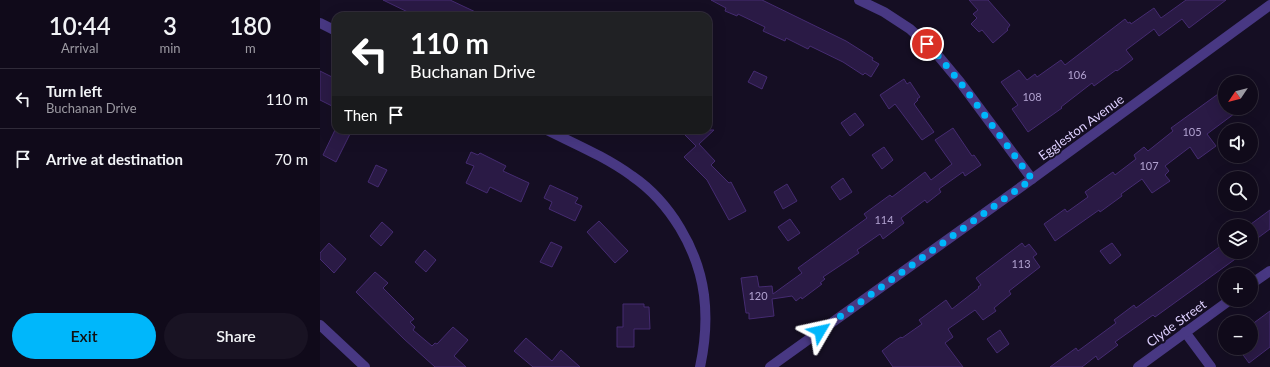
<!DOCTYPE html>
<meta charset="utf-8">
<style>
:root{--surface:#100a1a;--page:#191323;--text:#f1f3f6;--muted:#9c9aa2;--line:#302b39;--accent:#00b7fb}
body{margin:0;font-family:Lato,sans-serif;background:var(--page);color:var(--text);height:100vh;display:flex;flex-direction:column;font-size:15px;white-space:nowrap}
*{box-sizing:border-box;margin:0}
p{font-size:13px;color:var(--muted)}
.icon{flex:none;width:22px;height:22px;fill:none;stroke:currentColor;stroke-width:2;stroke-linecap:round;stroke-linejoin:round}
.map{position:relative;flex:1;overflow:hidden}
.sheet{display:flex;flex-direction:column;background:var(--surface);width:320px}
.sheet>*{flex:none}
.top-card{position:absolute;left:12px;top:12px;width:380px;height:122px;border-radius:12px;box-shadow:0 4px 16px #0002,0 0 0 1px var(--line);background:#202124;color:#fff;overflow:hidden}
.needle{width:26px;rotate:235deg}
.tools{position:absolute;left:898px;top:75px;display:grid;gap:8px}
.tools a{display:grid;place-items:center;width:40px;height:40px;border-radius:50%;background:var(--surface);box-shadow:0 4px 16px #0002,0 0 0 1px var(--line);font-size:20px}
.pin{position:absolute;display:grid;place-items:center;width:34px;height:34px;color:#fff;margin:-17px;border:2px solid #fff;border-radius:50%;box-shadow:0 1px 4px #0007}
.me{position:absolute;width:44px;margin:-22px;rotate:54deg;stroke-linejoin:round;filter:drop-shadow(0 0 3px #0008)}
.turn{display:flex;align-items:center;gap:14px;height:84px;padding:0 12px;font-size:18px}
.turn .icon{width:52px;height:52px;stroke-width:2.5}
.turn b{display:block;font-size:28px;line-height:34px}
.then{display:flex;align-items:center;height:38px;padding:0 12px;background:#0003;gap:8px;font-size:15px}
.eta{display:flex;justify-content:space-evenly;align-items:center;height:68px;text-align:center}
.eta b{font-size:24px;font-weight:600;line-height:28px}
.primary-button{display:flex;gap:8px;margin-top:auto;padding:8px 12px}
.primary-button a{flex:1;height:46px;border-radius:24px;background:var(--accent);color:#111;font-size:16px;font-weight:600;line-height:46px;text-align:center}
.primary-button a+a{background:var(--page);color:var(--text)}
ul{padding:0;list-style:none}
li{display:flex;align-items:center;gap:12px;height:60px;padding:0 12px;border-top:1px solid var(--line)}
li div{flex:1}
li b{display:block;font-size:15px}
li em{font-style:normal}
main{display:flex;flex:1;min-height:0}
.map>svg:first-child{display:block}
.building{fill:#2a1a45;stroke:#452b71}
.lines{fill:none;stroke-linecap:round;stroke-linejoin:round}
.minor{stroke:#483883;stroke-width:10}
.route{stroke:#00b7fb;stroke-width:7;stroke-dasharray:0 12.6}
.labels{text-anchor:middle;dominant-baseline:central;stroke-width:4;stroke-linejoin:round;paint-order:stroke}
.number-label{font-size:11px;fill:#b1a2d0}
.street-label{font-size:13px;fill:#ded0ff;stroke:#150e23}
</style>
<main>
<section class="sheet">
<div class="eta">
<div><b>10:44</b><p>Arrival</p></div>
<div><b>3</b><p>min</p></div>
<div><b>180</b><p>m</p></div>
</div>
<ul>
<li><svg class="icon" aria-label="left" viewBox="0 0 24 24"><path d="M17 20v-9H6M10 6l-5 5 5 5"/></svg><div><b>Turn left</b><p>Buchanan Drive</p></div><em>110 m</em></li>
<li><svg class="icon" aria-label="arrive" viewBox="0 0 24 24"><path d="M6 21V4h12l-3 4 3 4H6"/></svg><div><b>Arrive at destination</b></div><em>70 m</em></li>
</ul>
<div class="primary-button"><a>Exit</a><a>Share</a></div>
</section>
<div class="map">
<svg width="950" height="367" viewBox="0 0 950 367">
<rect width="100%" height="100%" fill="#150e23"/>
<g class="building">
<polygon points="63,0 130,0 164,16 96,16"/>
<polygon points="391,0 442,0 526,41 553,58 552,60 559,64 551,77 545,73 543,75 523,62 490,46 488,49 466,38 465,41 443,31 445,27 418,14 417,16 405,11 406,8"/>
<polygon points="649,0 668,0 690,25 687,29 688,30 673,43 662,30 659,32 651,24 657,18 653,14 658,10"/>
<polygon points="866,0 906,0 869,28 862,19 839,36 834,29 806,50 813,59 797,71 796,70 774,86 772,83 741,107 742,108 708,132 692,109 698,105 681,82 699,70 707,80 715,74 717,77 741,60 745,65 805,19 808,23 810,22 811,24 834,8 841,18"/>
<polygon points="0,71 16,79 16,108 0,100"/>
<polygon points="434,71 447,77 442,89 428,82"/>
<polygon points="584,79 587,84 590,82 600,97 597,99 598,100 594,104 614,132 602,140 575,104 569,109 560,95"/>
<polygon points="905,89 905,108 922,108 887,134 896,146 878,159 870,147 845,166 849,171 845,175 850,181 832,193 822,179 801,194 802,196 780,212 779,210 735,241 724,224 745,209 747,212 768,197 765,192 793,172 795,175 816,159 814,155 824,147 828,151 853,131 851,128"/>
<polygon points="535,113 544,125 530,136 521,123"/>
<polygon points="633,128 652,156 654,155 661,165 645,176 643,172 619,189 621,192 607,203 605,200 581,218 584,223 563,239 560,234 537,250 539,253 503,277 505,279 500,283 502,284 482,299 481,297 476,301 472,296 452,299 454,316 429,319 429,313 426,313 421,278 437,276 439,287 452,286 453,294 482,273 478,268 547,218 544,214 570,195 572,197 605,172 611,180 632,164 615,140"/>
<polygon points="15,130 32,130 16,162 3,155"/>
<polygon points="360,130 394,130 379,144 395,161 391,165 409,183 411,182 426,211 409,220 387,180 364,157 376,146"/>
<polygon points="564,147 573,160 562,169 552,155"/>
<polygon points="151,152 158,155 160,153 186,166 183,171 209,183 201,202 170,187 167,193 146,183 154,166 146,163"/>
<polygon points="56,165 67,170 58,187 48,182"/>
<polygon points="523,178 532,192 520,200 511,187"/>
<polygon points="467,184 477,201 463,209 454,192"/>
<polygon points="230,185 258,198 255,203 262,206 255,221 229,209 232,202 224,198"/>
<polygon points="950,210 950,229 931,243 931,224"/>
<polygon points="470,219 480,233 468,241 458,227"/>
<polygon points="279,221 308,251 295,263 267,232"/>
<polygon points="62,222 73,232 61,246 50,236"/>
<polygon points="231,242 242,247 232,267 220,262"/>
<polygon points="9,243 26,259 14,273 0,259 0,253"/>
<polygon points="702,243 705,247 709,244 717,254 713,257 720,267 689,291 691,294 674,308 676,311 663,320 655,310 628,329 633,337 625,343 643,367 573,367 562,351 576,340 581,337 582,338 602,324 599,320 626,300 632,309 659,288 658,287 661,285 656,278"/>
<polygon points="792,243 801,255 790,264 780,251"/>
<polygon points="902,245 905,252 925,252 835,317 833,315 795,342 798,345 778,360 776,356 762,367 730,367 756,348 758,351 796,323 794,320 814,305 816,308"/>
<polygon points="105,250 116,260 106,272 95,262"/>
<polygon points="55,272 68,283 63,288 94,319 90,322 95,327 93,330 112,346 115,343 117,344 133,327 148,340 134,356 146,367 115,367 84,339 36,292"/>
<polygon points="303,304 324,304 324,307 329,307 330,329 314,329 314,347 297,347 297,327 303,327"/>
<polygon points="950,311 950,347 929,363 918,348 931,348 931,325"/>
<polygon points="680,330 689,344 677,353 667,339"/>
<polygon points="206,338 232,361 241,350 260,367 213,367 194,351"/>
</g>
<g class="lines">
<g class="minor">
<polyline points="539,0 564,12 590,29 615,52 640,82 712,179"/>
<polyline points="0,23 16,31"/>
<path d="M 227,130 C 255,144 286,157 312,176 C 350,202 378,249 384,295 C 387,319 385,344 380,367"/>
<polyline points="931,284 950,271"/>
<polyline points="0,325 45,367"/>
<polyline points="865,332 891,367"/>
<polyline points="450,367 712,179 950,5"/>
<polyline points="818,367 910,300"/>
</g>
</g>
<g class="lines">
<polyline class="route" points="500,331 712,179 640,82 615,52 607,44"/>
</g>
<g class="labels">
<g class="number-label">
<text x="757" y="74">106</text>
<text x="712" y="96">108</text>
<text x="872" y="131">105</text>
<text x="829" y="165">107</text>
<text x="564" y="219">114</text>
<text x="701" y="263">113</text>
<text x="438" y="295">120</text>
</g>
<g class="street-label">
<text transform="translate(761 127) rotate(-36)">Eggleston Avenue</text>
<text transform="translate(856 323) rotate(-36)">Clyde Street</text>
</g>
</g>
</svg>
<div class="tools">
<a><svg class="needle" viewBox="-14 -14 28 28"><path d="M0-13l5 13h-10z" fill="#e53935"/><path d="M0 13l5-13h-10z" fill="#9c9aa2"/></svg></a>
<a><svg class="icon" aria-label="sound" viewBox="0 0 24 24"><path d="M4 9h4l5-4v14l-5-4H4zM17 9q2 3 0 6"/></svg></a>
<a><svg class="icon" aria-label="search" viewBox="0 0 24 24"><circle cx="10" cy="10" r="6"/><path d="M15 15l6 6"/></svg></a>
<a><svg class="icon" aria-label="layers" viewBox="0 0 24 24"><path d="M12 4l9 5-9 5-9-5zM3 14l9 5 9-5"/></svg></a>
<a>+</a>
<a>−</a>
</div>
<div class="pin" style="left:607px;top:44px;background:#d93025"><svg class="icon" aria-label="arrive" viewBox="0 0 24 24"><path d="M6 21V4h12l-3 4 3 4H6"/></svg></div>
<svg class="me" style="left:500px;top:331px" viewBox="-20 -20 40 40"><path d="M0-17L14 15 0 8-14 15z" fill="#00b7fb" stroke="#fff" stroke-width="4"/></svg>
<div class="top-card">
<div class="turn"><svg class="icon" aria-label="left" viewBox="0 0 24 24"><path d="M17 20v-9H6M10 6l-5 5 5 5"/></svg><div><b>110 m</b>Buchanan Drive</div></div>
<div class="then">Then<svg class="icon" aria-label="arrive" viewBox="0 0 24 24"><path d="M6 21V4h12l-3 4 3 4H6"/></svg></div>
</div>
</div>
</main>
